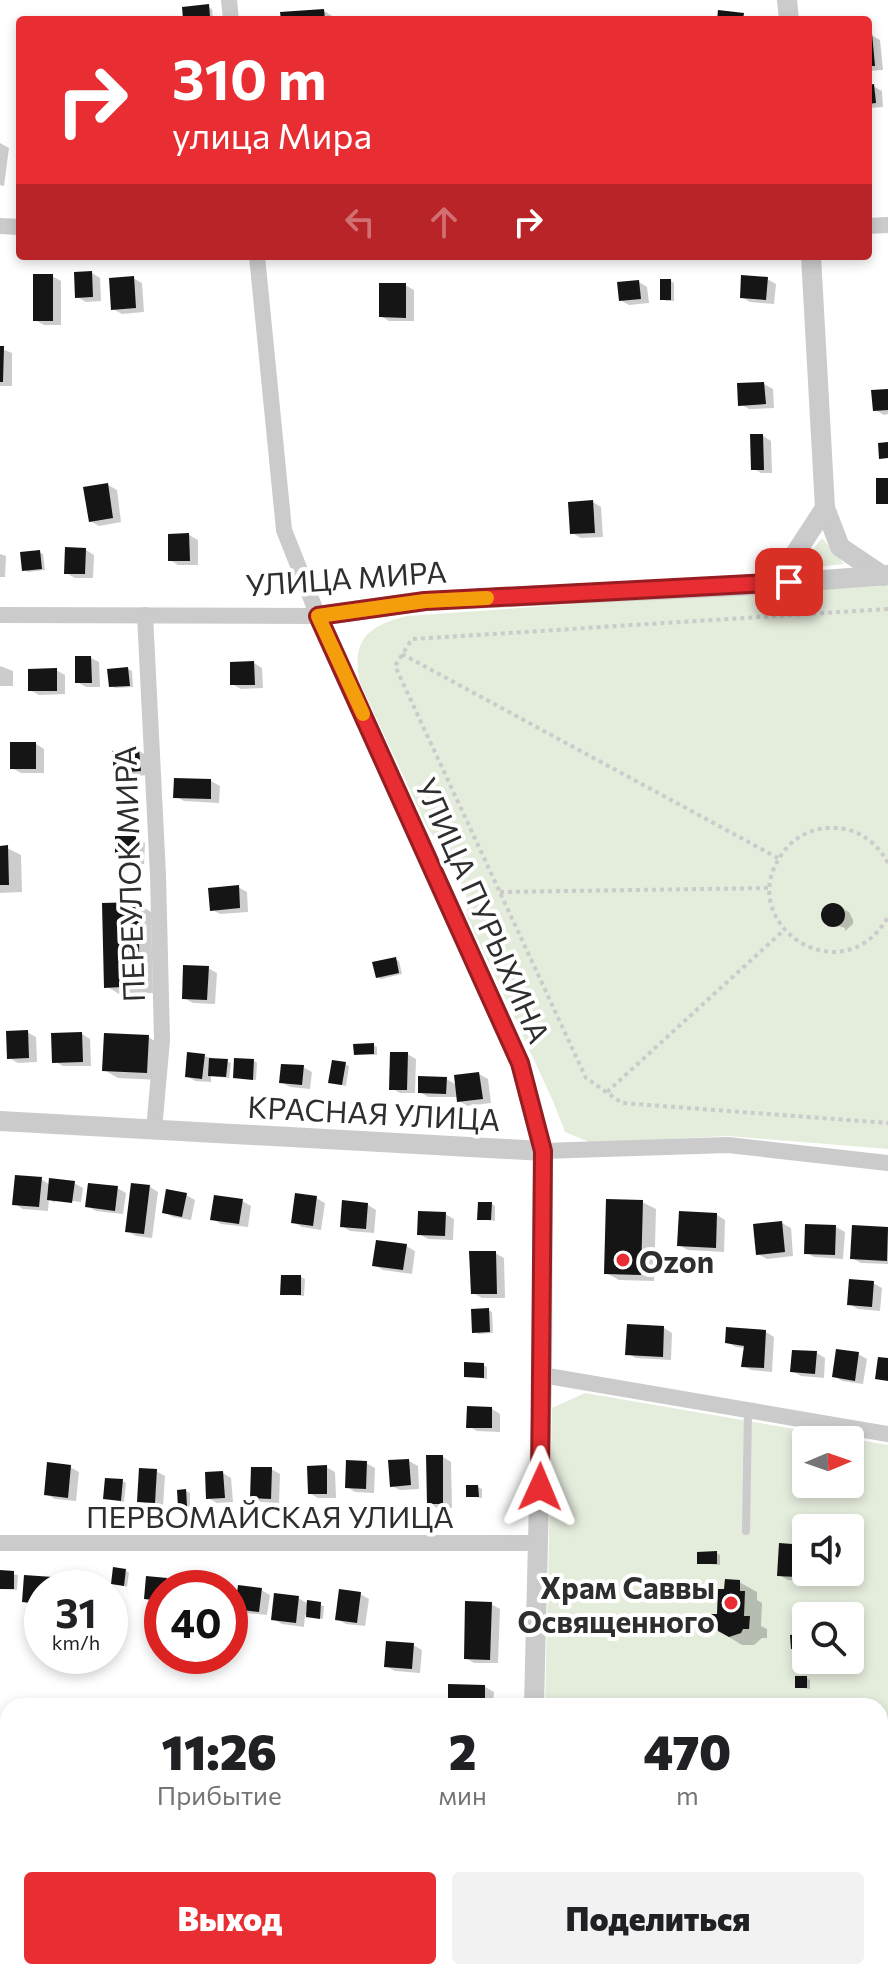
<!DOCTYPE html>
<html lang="ru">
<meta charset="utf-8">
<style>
:root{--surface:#fff;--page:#f2f2f2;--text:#202124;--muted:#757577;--accent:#e82d33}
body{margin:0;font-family:Commissioner,sans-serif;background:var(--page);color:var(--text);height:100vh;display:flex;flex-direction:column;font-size:30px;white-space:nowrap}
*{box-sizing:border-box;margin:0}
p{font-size:26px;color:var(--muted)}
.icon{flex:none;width:44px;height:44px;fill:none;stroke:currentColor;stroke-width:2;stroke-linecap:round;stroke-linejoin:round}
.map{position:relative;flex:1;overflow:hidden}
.drawer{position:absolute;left:0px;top:1698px;width:888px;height:282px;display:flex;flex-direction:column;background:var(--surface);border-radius:24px 24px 0 0;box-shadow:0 4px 12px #0003}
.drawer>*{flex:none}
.guide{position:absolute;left:16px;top:16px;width:856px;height:244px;border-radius:8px;box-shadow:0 4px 12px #0003;background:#e82d33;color:#fff;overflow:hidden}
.needle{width:52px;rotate:88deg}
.fabs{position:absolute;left:792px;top:1426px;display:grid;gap:16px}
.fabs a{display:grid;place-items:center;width:72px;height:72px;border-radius:8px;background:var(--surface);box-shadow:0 4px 12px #0003;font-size:40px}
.speed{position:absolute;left:24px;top:1570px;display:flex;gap:16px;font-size:40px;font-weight:700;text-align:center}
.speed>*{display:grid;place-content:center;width:104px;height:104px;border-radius:50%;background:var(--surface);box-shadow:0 4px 12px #0003;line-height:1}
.speed small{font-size:20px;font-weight:400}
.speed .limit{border:12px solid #d22;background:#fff;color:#111}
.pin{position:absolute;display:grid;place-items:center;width:68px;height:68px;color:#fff;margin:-34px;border-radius:16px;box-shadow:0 4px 12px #0006}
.me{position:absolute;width:88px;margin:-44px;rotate:1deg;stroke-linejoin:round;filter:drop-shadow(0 0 6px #0008)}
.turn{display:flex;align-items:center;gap:28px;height:168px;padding:0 24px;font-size:36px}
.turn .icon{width:104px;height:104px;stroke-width:2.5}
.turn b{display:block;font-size:56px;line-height:68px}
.lanes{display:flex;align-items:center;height:76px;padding:0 24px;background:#0003;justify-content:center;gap:40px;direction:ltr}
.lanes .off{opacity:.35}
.eta{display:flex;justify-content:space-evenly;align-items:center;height:136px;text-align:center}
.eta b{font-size:48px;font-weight:800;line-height:56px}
.button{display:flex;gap:16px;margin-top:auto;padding:16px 24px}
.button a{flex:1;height:92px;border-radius:8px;background:var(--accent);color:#fff;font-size:32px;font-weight:800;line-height:92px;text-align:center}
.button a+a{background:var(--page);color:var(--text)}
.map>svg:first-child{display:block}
.green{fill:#e4ecdc;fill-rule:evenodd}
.shadow{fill:#0003}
.building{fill:#151515}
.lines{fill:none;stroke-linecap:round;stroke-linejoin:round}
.path{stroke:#cbcbcb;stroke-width:4;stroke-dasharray:4 4;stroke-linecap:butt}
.service{stroke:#cbcbcb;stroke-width:8}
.minor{stroke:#cbcbcb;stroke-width:16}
.tertiary{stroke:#cbcbcb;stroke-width:20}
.route-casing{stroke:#971d21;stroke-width:20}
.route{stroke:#e82d33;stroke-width:14}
.slow{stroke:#f59e0b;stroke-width:14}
.poi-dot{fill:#e82d33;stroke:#fff;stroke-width:3}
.labels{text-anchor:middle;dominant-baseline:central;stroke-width:8;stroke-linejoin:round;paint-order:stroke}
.street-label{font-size:30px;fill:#2e2e2e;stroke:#fff}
.poi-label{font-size:30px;font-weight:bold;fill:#2e2e2e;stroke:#fff;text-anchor:start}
</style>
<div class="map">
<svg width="888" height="1979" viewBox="0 0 888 1979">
<rect width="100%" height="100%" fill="#fff"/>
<g class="green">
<polygon points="822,538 844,564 798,569"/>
<path d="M 888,582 L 888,1149 L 728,1136 L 592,1143 L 565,1132 L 553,1101 L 467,916 L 466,894 L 450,859 L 428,829 L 360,683 C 351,640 367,626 407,616 Z"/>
<path d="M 585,1393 L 888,1445 L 888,1979 L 539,1979 L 539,1972 L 880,1972 L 880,1706 L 545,1706 L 552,1408 ZM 806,1440 L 850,1440 L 850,1484 L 806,1484 ZM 806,1528 L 850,1528 L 850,1572 L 806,1572 ZM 806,1616 L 850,1616 L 850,1660 L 806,1660 Z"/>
</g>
<g class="shadow">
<polygon points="208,7 212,9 213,18 185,18"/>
<polygon points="324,11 332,16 333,20 283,20"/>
<polygon points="871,35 880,40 883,70 868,71 868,36"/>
<polygon points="873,86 882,91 883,107 868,108 868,87"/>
<polygon points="0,143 9,148 4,186 0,185"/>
<polygon points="92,273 100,278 101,301 86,302 77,297"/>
<polygon points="52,276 61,281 61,325 44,325 35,320"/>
<polygon points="133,278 142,283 144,312 122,314 113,309"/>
<polygon points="767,279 776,284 774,304 750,302 742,297"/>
<polygon points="671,281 674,283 674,301 666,301 662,299"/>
<polygon points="639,282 647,287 649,303 629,305 620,300"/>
<polygon points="405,285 414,290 414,321 389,321 381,316"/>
<polygon points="0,348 12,353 12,386 0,386"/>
<polygon points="764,384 773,389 774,408 749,409 740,404"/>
<polygon points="888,391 888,414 884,415 875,410"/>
<polygon points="763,436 771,441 772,473 761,473 753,468"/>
<polygon points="108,485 117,490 121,522 99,526 90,521"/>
<polygon points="593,502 601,507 603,537 581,538 572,533"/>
<polygon points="189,535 198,540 198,565 178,565 170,560"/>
<polygon points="86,550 94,555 93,578 75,578 66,573"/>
<polygon points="39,552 43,554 45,570 28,572 24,570"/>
<polygon points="0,554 6,556 5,577 0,577"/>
<polygon points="91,658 99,662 100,687 86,687 77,682"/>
<polygon points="254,663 262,668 263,688 241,689 232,684"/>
<polygon points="0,666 13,671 13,686 0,686"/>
<polygon points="128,669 132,671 133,687 115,688 111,686"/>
<polygon points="56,670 65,675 65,694 39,695 30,690"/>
<polygon points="36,744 44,749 44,773 21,773 12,768"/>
<polygon points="139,751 148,756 149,775 125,777 116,772"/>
<polygon points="211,781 220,786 219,803 184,801 175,796"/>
<polygon points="136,838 145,843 144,864 126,864 117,859"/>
<polygon points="0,848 7,848 21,855 22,892 0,893"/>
<polygon points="238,887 247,892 248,912 220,914 211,909"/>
<polygon points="138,904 151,912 153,993 119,994 106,986"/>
<polygon points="835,905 849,912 853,920 853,924 845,931 845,928 826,922 823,914 827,907"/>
<polygon points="395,959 399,961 402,974 381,979 377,977"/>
<polygon points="208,968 217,973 215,1004 193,1003 184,998"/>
<polygon points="27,1032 36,1037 37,1062 18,1063 9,1058"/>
<polygon points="82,1034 90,1039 91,1066 63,1066 54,1061"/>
<polygon points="148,1037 162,1045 160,1080 118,1078 104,1070"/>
<polygon points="373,1045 377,1047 377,1055 356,1054"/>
<polygon points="407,1054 416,1059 415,1093 400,1093 391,1088"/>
<polygon points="204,1056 231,1063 229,1078 211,1076 211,1082 195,1081 187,1076"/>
<polygon points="254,1061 257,1063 256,1080 235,1077"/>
<polygon points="345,1064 349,1066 346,1086 334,1084"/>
<polygon points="303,1067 312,1072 310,1089 290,1087 281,1082"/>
<polygon points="479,1074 488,1079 491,1103 467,1106 459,1101 458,1097 428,1097 420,1092 446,1079 457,1085"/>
<polygon points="41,1179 50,1185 74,1183 83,1188 81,1202 55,1199 55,1203 49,1199 48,1211 23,1209 15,1204"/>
<polygon points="150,1187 158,1192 152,1238 136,1236 127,1231"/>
<polygon points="117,1188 126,1193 123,1214 96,1211 87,1206"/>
<polygon points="186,1195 195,1200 191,1220 173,1217 164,1212"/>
<polygon points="316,1198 325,1203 321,1230 302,1227 293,1222"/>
<polygon points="242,1201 251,1206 248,1227 221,1224 213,1219"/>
<polygon points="642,1202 656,1209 654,1281 619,1280 606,1273"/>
<polygon points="492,1204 495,1206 495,1221 479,1219"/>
<polygon points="368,1205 376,1210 374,1233 350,1231 342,1226"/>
<polygon points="445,1214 454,1219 453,1240 428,1239 419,1234"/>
<polygon points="717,1215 725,1220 724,1252 688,1250 679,1245"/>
<polygon points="782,1223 791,1228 793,1256 767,1259 758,1254"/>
<polygon points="836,1227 845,1232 843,1259 814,1257 806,1252"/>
<polygon points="854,1227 888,1229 888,1264 861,1263 852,1258"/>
<polygon points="406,1246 415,1251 412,1274 383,1270 374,1265"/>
<polygon points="495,1253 504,1258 505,1298 482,1298 473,1293"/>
<polygon points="301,1277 305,1279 304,1296 282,1294"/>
<polygon points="873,1283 882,1288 880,1311 858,1309 849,1304"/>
<polygon points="488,1310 492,1312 493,1333 478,1334 474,1331"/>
<polygon points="664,1328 672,1333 671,1360 636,1358 627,1353"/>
<polygon points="766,1332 774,1337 772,1372 751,1370 743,1366 745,1348 736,1347 727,1342"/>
<polygon points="817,1353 825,1358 824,1378 801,1376 792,1371"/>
<polygon points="858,1354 867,1359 863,1384 842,1381 834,1376"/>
<polygon points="483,1365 487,1367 487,1379 466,1376"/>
<polygon points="492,1409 500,1414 500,1432 477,1431 468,1426"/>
<polygon points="443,1457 451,1462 452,1508 437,1508 429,1503"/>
<polygon points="409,1461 418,1466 419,1489 400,1490 392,1486"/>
<polygon points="366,1463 375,1468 374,1493 355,1492 347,1487"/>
<polygon points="70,1467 79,1472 76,1501 55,1499 46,1494"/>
<polygon points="326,1467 335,1472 336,1498 318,1498 309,1493"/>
<polygon points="271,1469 280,1474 279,1503 261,1502 252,1497"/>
<polygon points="156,1471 165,1476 163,1506 148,1505 139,1500"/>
<polygon points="223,1473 231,1478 233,1502 217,1503 208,1498"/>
<polygon points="122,1481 126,1483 124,1502 105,1498"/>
<polygon points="478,1487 482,1489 482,1498 468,1496"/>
<polygon points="186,1491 190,1493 190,1507 180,1505"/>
<polygon points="806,1547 806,1572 826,1572 826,1582 788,1580 779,1575"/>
<polygon points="716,1553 720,1555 720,1565 699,1563"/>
<polygon points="126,1571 129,1573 127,1587 113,1583"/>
<polygon points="0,1572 18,1575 17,1590 0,1589"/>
<polygon points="53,1579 61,1584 61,1588 42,1588 42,1607 33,1606 24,1601"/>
<polygon points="166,1580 175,1585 174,1588 162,1588 162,1604 146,1598"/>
<polygon points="739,1582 757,1592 757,1600 762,1603 761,1626 767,1629 767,1638 762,1638 754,1645 742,1645 724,1634 719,1627 712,1622 719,1616 726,1591"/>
<polygon points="261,1590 270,1595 267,1615 246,1613 237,1608"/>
<polygon points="360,1594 369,1599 365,1626 346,1624 337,1619"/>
<polygon points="298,1598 309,1604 324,1606 323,1619 305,1615 304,1627 282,1624 273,1619"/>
<polygon points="491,1604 500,1609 498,1663 474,1663 466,1658"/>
<polygon points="806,1621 806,1650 797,1650 793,1648 803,1636 794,1630"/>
<polygon points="413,1645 422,1650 420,1673 395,1671 386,1666"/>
<polygon points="806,1678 810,1680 810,1689 797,1687"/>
<polygon points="485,1687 494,1692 493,1706 450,1704"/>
<polygon points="0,1940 6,1943 5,1967 0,1967"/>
<polygon points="163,1972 196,1972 196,1979 172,1978"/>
<polygon points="228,1972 255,1972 254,1979 227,1979"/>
<rect x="316" y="1972" width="29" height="7"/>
</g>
<g class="building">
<polygon points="209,4 210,17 183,19 182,7"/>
<polygon points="324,9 325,20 281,20 280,12"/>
<polygon points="718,10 744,13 743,20 717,20"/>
<polygon points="872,33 875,66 868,66 868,34"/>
<polygon points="874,84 876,103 868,104 868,85"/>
<polygon points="92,271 93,297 75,298 74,272"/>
<rect x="33" y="274" width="20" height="47"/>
<polygon points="741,275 768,277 766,300 740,298"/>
<polygon points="134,276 136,308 111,310 109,278"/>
<rect x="660" y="279" width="11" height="21"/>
<polygon points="639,280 641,299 619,301 617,282"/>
<polygon points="379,283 406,283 406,318 379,317"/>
<polygon points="0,346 4,346 3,382 0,382"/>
<polygon points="764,382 766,404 738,406 737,383"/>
<polygon points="888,389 888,410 873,411 871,390"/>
<polygon points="750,434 763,434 764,470 751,470"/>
<polygon points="888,442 888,458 879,459 878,443"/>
<rect x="876" y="478" width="12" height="26"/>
<polygon points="108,483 113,518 89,522 83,487"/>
<polygon points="593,500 595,533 570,534 568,502"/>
<polygon points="189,533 190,561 168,561 168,534"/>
<polygon points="65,547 86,548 85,574 64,574"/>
<polygon points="40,550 42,569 22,571 20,552"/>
<polygon points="75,656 91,656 92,683 75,683"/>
<polygon points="254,661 255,685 230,685 230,662"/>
<polygon points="128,667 130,686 109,687 107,669"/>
<polygon points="57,668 57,691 28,691 28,669"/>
<rect x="10" y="742" width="26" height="27"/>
<polygon points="139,749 141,771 114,773 112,751"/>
<polygon points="174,778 211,779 211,799 173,798"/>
<rect x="115" y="836" width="21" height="25"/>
<polygon points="8,845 9,885 0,885 0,846"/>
<polygon points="239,885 240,908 210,911 208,888"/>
<polygon points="138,902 140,986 104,988 102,903"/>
<circle cx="833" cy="915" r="12"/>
<polygon points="396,957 399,973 376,978 372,962"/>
<polygon points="183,965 209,966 207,1000 182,999"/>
<polygon points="28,1030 29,1058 7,1059 6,1031"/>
<polygon points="82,1032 83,1062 52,1063 51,1033"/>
<polygon points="104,1033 149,1035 147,1073 102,1071"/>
<polygon points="374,1043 374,1054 354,1055 353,1044"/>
<polygon points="187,1052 205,1054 202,1079 185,1077"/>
<polygon points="390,1052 408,1052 407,1090 389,1090"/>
<polygon points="209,1058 228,1059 226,1077 208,1076"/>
<polygon points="234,1058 254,1059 253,1080 233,1078"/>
<polygon points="332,1060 346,1062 342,1085 328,1083"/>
<polygon points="281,1064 304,1065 302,1085 279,1083"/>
<polygon points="479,1072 483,1099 457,1102 454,1075"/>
<polygon points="418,1076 447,1077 446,1094 418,1093"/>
<polygon points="15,1175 42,1177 39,1207 12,1205"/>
<polygon points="49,1178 75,1181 72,1203 47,1200"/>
<polygon points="88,1183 118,1186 115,1211 85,1207"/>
<polygon points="131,1183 150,1185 144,1234 125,1232"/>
<polygon points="166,1189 187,1193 182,1217 162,1213"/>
<polygon points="295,1193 317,1196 313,1226 291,1223"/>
<polygon points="214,1195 243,1199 239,1224 210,1220"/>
<polygon points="606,1199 643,1200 641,1275 604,1274"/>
<polygon points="342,1200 368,1203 366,1229 340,1227"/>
<polygon points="478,1202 492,1202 491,1220 477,1220"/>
<polygon points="418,1211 446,1212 445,1236 417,1235"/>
<polygon points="679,1211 717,1213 716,1248 677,1246"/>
<polygon points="782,1221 785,1252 756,1255 753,1224"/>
<polygon points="805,1224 836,1225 835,1255 804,1254"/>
<polygon points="852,1225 888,1227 887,1261 850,1259"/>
<polygon points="376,1240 407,1244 403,1270 372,1266"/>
<polygon points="469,1251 496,1251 497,1294 471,1294"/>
<polygon points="281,1275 301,1275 301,1295 280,1295"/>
<polygon points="849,1279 874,1281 872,1307 847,1305"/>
<polygon points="489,1308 490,1332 472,1333 471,1309"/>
<polygon points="627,1324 664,1326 663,1357 625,1355"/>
<polygon points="726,1327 766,1330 764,1368 741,1367 744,1346 725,1343"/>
<polygon points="836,1349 859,1352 855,1381 832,1377"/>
<polygon points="792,1350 817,1351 815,1374 790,1372"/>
<polygon points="878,1357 888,1358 888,1381 875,1379"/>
<polygon points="464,1362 484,1363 484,1378 464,1377"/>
<polygon points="467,1406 492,1407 492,1428 466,1428"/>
<polygon points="426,1455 443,1455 443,1504 427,1504"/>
<polygon points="409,1459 411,1485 390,1487 388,1460"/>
<polygon points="346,1460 367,1461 366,1489 345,1488"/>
<polygon points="47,1462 71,1465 68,1498 44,1495"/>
<polygon points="327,1465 327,1494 308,1494 307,1466"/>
<polygon points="251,1467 272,1467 271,1499 250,1498"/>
<polygon points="139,1468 157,1469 155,1503 137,1502"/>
<polygon points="223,1471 225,1498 206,1499 205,1472"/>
<polygon points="105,1478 123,1479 121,1501 103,1499"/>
<polygon points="466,1485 478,1485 479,1497 466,1497"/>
<polygon points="186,1489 187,1506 178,1507 177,1490"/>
<polygon points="779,1543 806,1545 806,1572 818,1572 817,1578 777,1576"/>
<polygon points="717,1551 717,1564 697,1564 697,1552"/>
<polygon points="113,1567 126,1569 124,1586 111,1584"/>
<polygon points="0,1570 14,1571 14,1589 0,1589"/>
<polygon points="24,1575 53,1577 53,1588 42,1588 42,1604 22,1602"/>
<polygon points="146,1576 167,1578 166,1588 162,1588 162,1601 144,1599"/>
<polygon points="725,1579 740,1580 740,1591 745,1591 744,1616 750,1616 749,1629 743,1629 741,1633 729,1637 718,1631 717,1624 710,1624 710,1614 717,1614 718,1589 724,1589"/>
<polygon points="64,1581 89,1584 89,1588 63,1588"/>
<polygon points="238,1585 262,1588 259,1612 235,1609"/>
<polygon points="339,1589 361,1592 357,1623 335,1620"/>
<polygon points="274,1593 299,1596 296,1623 271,1620"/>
<polygon points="307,1600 321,1602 320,1619 306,1617"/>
<polygon points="465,1601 492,1602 490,1660 464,1659"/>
<polygon points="806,1619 806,1631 792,1632 792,1621"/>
<polygon points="806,1633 806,1648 791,1649 790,1635"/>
<polygon points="386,1641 414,1643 412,1669 384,1667"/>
<rect x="795" y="1676" width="12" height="12"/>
<polygon points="448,1684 485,1685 485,1706 448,1705"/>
<polygon points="301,1700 356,1701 356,1706 301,1706"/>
<polygon points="226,1972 246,1972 244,1979 225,1979"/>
<rect x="268" y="1972" width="19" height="7"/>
<polygon points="314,1972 337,1972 336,1979 314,1979"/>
<polygon points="364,1972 409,1972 409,1979 363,1979"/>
</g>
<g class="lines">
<g class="path">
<polyline points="888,609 412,639 395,666 586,1078 622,1103 888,1123"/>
<polyline points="402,654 778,858"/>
<path d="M 888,863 C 877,842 857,828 834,828 C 815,827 797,835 785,850 C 728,920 841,999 888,917"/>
<polyline points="500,892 770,888"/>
<polyline points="607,1092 784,930"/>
</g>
<polyline class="service" points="746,1531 748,1411"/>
<g class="minor">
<polyline points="229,0 231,20"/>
<polyline points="0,226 20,227"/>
<polyline points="868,226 888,225"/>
<polyline points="0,615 318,616 284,530 257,256"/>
<polyline points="145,615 158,875 162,1040 154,1130"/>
<polyline points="543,1151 728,1145 888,1163"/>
<polyline points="542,1375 888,1434"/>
<polyline points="0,1543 539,1543"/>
<polyline points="0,1786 8,1786"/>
</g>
<g class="tertiary">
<polyline points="787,0 789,20"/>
<polyline points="825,508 840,547 883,576"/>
<polyline points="758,585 795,554 825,508 811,256"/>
<polyline points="0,1121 543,1151"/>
<polyline points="534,1706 542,1375 543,1151 520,1063 318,616 425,601 758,585 888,575"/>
<polyline points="525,1979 525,1972"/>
</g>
</g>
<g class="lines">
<g class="route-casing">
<polyline id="route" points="540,1487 543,1151 520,1063 318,616 425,601 789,582"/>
</g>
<use href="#route" class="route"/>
<polyline class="slow" points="363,714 318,616 425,601 487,598"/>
</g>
<g class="poi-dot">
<circle cx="623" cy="1260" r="8"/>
<circle cx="731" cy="1603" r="8"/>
</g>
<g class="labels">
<g class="street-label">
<text transform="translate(346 577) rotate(-4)">УЛИЦА МИРА</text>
<text transform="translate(128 874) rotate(-92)">ПЕРЕУЛОК МИРА</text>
<text transform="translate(484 910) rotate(66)">УЛИЦА ПУРЫХИНА</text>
<text transform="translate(374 1112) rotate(3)">КРАСНАЯ УЛИЦА</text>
<text x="270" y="1515">ПЕРВОМАЙСКАЯ УЛИЦА</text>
</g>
<g class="poi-label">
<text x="639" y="1260">Ozon</text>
<text x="715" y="1586" text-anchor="end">Храм Саввы<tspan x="715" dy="34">Освященного</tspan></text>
</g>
</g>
</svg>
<div class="fabs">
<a><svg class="needle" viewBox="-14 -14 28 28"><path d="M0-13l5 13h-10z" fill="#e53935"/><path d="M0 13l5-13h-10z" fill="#757577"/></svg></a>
<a><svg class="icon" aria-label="sound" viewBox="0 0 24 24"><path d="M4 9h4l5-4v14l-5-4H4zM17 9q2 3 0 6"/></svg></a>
<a><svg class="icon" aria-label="search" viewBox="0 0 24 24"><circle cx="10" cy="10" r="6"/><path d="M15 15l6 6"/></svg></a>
</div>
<div class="speed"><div>31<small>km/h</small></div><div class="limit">40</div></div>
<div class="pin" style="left:789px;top:582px;background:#d93025"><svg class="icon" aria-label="arrive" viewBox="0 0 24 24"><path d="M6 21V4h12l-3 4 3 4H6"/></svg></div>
<svg class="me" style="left:540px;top:1487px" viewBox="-20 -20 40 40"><path d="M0-17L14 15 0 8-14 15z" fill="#e82d33" stroke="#fff" stroke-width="4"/></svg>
<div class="guide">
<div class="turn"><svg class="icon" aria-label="right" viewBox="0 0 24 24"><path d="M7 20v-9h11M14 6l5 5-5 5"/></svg><div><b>310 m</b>улица Мира</div></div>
<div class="lanes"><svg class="icon off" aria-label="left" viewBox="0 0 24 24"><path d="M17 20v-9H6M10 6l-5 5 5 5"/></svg><svg class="icon off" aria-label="ahead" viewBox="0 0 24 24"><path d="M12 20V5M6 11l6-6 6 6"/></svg><svg class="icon" aria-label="right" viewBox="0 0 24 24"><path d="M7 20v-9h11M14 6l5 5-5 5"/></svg></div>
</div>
<section class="drawer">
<div class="eta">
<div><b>11:26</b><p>Прибытие</p></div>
<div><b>2</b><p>мин</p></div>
<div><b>470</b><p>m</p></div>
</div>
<div class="button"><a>Выход</a><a>Поделиться</a></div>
</section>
</div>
